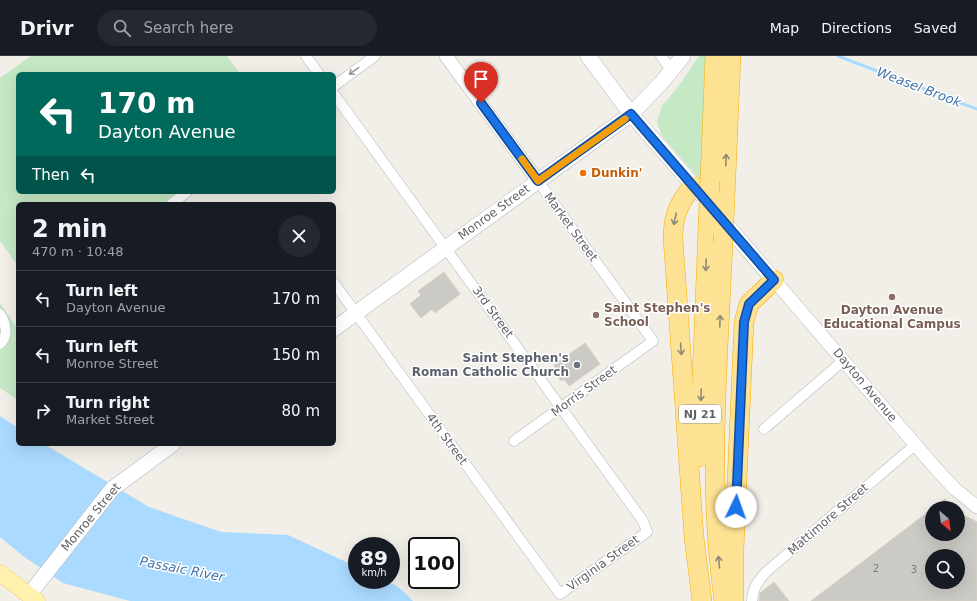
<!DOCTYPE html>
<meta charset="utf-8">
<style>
:root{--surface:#171b24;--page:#242831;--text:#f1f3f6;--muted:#9ea1a6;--line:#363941}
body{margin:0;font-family:"DejaVu Sans",sans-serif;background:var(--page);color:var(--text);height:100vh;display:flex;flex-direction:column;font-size:15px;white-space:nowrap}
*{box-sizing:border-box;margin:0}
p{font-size:13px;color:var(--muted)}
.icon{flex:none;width:22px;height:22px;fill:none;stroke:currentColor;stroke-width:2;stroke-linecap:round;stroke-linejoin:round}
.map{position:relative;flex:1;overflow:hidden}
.side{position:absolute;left:16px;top:146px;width:320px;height:244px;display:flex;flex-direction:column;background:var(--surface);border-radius:6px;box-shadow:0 4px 16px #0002}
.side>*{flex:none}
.hud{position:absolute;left:16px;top:16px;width:320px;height:122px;border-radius:6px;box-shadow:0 4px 16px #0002;background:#00695c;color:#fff;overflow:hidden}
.needle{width:26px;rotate:151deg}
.controls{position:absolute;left:925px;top:445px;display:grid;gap:8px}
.controls a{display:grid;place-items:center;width:40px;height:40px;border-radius:50%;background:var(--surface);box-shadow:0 4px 16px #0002;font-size:20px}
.speed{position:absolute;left:348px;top:481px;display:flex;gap:8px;font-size:20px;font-weight:700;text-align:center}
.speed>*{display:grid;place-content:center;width:52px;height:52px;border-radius:50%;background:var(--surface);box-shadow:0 4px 16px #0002;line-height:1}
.speed small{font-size:10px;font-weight:400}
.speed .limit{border:2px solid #111;border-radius:6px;background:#fff;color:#111}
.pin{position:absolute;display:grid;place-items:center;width:34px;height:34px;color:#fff;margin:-41px -17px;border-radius:50% 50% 50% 0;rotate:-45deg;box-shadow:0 0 4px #0007}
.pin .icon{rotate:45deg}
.me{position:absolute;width:44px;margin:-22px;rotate:3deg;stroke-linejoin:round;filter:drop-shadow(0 0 3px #0008)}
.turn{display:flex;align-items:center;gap:14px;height:84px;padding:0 16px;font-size:18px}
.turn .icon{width:52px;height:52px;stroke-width:2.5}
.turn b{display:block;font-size:28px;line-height:34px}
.then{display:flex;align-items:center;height:38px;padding:0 16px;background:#0003;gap:8px;font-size:15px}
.round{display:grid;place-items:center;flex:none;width:42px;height:42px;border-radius:21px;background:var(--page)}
.head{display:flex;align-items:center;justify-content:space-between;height:68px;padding:0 16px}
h1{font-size:24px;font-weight:800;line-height:30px}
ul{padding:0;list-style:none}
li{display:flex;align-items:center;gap:12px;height:56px;padding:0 16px;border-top:1px solid var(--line)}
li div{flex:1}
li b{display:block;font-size:15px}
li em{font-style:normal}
header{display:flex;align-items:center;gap:24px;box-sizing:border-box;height:56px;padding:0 20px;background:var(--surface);border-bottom:1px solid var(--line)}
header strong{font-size:19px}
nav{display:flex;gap:22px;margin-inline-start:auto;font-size:14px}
.search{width:280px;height:36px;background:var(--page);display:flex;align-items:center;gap:10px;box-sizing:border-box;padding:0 14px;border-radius:22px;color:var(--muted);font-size:15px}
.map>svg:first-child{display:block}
.green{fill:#c5e8c5}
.water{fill:#aadaff}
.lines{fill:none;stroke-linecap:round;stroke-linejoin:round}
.stream{stroke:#aadaff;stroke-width:3}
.building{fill:#cccac5;stroke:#d6d1c6;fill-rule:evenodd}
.minor-casing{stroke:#b5b8bc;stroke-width:11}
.tertiary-casing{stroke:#b5b8bc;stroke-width:14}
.secondary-casing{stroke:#b6babf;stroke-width:16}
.primary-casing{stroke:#f2c960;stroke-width:17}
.motorway-casing{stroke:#f9ab00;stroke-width:20}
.minor{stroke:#fff;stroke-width:10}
.tertiary{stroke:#fff;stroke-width:13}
.secondary{stroke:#fff;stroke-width:15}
.primary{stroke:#fff2af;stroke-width:16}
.motorway{stroke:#fde293;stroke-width:19}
.motorway-bridge-casing{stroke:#f9ab00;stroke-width:20;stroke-linecap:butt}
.motorway-bridge{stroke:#fde293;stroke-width:19}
.oneway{stroke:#979a9d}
.oneway2{stroke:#8e8975}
.route-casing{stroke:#114b97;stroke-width:10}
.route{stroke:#1a73e8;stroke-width:7}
.slow{stroke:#f59e0b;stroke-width:7}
.food-dot{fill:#e8710a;stroke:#fff;stroke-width:1.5}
.education-dot{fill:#8d6e63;stroke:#fff;stroke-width:1.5}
.worship-dot{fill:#6b7280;stroke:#fff;stroke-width:1.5}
.labels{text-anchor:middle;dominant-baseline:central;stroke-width:3;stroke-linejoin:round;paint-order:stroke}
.number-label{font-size:10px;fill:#7a7d7f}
.shield{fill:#fff;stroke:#8f9295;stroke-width:1}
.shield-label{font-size:11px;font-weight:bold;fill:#5f6368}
.food-label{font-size:12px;font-weight:bold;fill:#c56008;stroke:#fff;text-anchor:start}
.street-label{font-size:12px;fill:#5f6368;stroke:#fff}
.education-label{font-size:12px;font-weight:bold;fill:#785e54;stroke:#fff;text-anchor:start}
.worship-label{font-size:12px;font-weight:bold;fill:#5b616d;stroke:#fff;text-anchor:end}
.water-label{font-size:13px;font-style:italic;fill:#4174aa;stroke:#fff}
</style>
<header>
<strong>Drivr</strong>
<div class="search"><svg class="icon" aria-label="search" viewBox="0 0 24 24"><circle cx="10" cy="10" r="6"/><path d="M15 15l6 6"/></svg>Search here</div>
<nav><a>Map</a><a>Directions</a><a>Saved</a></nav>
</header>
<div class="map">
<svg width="977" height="545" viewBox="0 0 977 545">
<rect width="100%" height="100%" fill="#f1efe8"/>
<g class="green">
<polygon points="31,0 227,0 240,18 18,18 18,136 186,136 169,148 18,148 18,210 0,185 0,22"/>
<polygon points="699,0 732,0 703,127 662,80 657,66 662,50 678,31"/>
<polygon points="0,247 18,273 18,344 0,332"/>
</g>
<path class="water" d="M 0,360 L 18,372 L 18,388 L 44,388 L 149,451 L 221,476 L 288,479 L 357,511 L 357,524 C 387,524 392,523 413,545 L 130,545 L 63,527 L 23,500 L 0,481 Z"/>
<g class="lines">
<polyline class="stream" points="838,0 977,53"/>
</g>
<g class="building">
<polygon points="444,216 460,238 435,257 432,253 421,262 410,248 421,239 418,235"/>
<polygon points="585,287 600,308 569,330 564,323 561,325 557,319 559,317 554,309"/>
<polygon points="945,443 952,452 933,452"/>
<path d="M 932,453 L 932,478 L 958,478 L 958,463 L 963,459 L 977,466 L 977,545 L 811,545 ZM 932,500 L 958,500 L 958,526 L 932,526 Z"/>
<polygon points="774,526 789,545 759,545 760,537"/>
</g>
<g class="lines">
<g class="minor-casing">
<g id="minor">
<polyline points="306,0 319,18"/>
<polyline points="661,0 672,15"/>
<polyline points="334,30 375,0"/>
<polyline points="334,38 643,465 647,476 560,538 334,227"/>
<polyline points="171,148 187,136"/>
<path d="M 0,258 C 6,267 9,280 0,288"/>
<polyline points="764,373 844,304"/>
<polyline points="514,385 653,285 538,125"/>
<path d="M 752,545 C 753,532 757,526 766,516 L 915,389"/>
</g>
</g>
<g class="tertiary-casing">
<g id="tertiary">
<polyline points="446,0 538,125"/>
<polyline points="774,224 938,415 955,433 977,451"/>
</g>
</g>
<g class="secondary-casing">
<g id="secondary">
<polyline points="588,0 631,58 700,137"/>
<polyline points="719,160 774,224"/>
<polyline points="334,273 631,58 662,26 683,0"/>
<polyline points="29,539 112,433 173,388"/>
</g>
</g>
<g class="primary-casing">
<polyline id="primary" points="0,517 37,545"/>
</g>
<g class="motorway-casing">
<g id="motorway">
<polyline points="710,125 715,0"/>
<path d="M 693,130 C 679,146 673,160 673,182 L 694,481 L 702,545"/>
<polyline points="725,143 731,0"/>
<path d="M 723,187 C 718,306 707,427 724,545"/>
<polyline points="699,401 708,170"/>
<polyline points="734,542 734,493 744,266 749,248 774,224"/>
</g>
</g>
<use href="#minor" class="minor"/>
<use href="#tertiary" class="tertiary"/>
<use href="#secondary" class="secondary"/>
<use href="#primary" class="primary"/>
<use href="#motorway" class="motorway"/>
<g class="motorway-bridge-casing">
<g id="motorway-bridge">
<polyline points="708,170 710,125"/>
<polyline points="723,187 725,143"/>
</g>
</g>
<use href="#motorway-bridge" class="motorway-bridge"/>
</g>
<defs><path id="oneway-shaft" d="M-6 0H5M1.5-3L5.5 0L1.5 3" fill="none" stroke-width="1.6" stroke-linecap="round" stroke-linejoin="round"/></defs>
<use class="oneway" href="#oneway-shaft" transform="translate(354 15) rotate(144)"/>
<g class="oneway2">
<use href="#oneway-shaft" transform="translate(726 104) rotate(-88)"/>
<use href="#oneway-shaft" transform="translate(675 163) rotate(102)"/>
<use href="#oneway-shaft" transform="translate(706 209) rotate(92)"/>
<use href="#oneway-shaft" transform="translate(720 265) rotate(-88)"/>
<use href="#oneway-shaft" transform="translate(681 293) rotate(86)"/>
<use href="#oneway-shaft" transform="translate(701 339) rotate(92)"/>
<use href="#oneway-shaft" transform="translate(719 506) rotate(-95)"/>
</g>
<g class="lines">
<g class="route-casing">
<polyline id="route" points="481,47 538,125 631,58 774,224 749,248 744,266 736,451"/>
</g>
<use href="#route" class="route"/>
<polyline class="slow" points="522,103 538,125 625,63"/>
</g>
<circle class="food-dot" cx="583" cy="117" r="4"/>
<g class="education-dot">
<circle cx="892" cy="241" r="4"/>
<circle cx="596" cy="259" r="4"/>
</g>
<circle class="worship-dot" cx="577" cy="309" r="4"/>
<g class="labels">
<g class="number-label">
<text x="876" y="512">2</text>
<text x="914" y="513">3</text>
</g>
<rect class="shield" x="679" y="349" width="42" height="18" rx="3"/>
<g class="shield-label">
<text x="700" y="358">NJ 21</text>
</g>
<g class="food-label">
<text x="591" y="117">Dunkin'</text>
</g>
<g class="street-label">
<text transform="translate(494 156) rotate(-36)">Monroe Street</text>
<text transform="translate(571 171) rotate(54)">Market Street</text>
<text transform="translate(493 256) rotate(54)">3rd Street</text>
<text transform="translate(865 329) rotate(50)">Dayton Avenue</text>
<text transform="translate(584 335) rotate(-36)">Morris Street</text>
<text transform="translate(447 383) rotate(54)">4th Street</text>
<text transform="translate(91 461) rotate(-50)">Monroe Street</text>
<text transform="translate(828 463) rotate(-41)">Mattimore Street</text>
<text transform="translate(603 507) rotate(-36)">Virginia Street</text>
</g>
<g class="education-label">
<text x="604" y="252">Saint Stephen's<tspan x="604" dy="14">School</tspan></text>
<text x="892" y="254" text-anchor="middle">Dayton Avenue<tspan x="892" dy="14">Educational Campus</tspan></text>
</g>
<g class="worship-label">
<text x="569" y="302">Saint Stephen's<tspan x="569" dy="14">Roman Catholic Church</tspan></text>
</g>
<g class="water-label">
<text transform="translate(919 31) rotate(21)">Weasel Brook</text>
<text transform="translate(182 513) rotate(11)">Passaic River</text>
</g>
</g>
</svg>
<div class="controls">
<a><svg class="needle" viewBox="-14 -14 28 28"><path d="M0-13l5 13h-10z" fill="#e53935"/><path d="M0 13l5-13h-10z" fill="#9ea1a6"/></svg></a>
<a><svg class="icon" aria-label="search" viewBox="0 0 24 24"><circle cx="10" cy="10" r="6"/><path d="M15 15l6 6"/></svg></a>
</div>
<div class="speed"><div>89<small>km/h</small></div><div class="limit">100</div></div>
<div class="pin" style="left:481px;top:47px;background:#d93025"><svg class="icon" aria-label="arrive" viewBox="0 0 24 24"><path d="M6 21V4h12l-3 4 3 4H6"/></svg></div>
<svg class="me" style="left:736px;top:451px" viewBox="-20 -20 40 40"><circle r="19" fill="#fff"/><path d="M0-13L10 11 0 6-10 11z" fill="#1a73e8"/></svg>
<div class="hud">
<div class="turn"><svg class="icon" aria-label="left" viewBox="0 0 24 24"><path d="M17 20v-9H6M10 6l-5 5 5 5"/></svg><div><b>170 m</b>Dayton Avenue</div></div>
<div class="then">Then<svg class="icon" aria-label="left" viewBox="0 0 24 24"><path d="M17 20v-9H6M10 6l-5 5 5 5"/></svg></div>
</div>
<section class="side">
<div class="head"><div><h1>2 min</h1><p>470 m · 10:48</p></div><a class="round"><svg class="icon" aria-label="close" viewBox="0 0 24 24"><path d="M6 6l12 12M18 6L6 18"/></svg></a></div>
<ul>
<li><svg class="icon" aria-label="left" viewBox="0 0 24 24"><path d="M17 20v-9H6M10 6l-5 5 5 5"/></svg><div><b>Turn left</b><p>Dayton Avenue</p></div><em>170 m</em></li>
<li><svg class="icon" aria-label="left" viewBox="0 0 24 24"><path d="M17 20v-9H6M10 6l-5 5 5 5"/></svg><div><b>Turn left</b><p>Monroe Street</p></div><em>150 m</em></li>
<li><svg class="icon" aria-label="right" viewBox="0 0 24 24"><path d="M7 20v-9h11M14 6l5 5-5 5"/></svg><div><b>Turn right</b><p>Market Street</p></div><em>80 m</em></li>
</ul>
</section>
</div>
